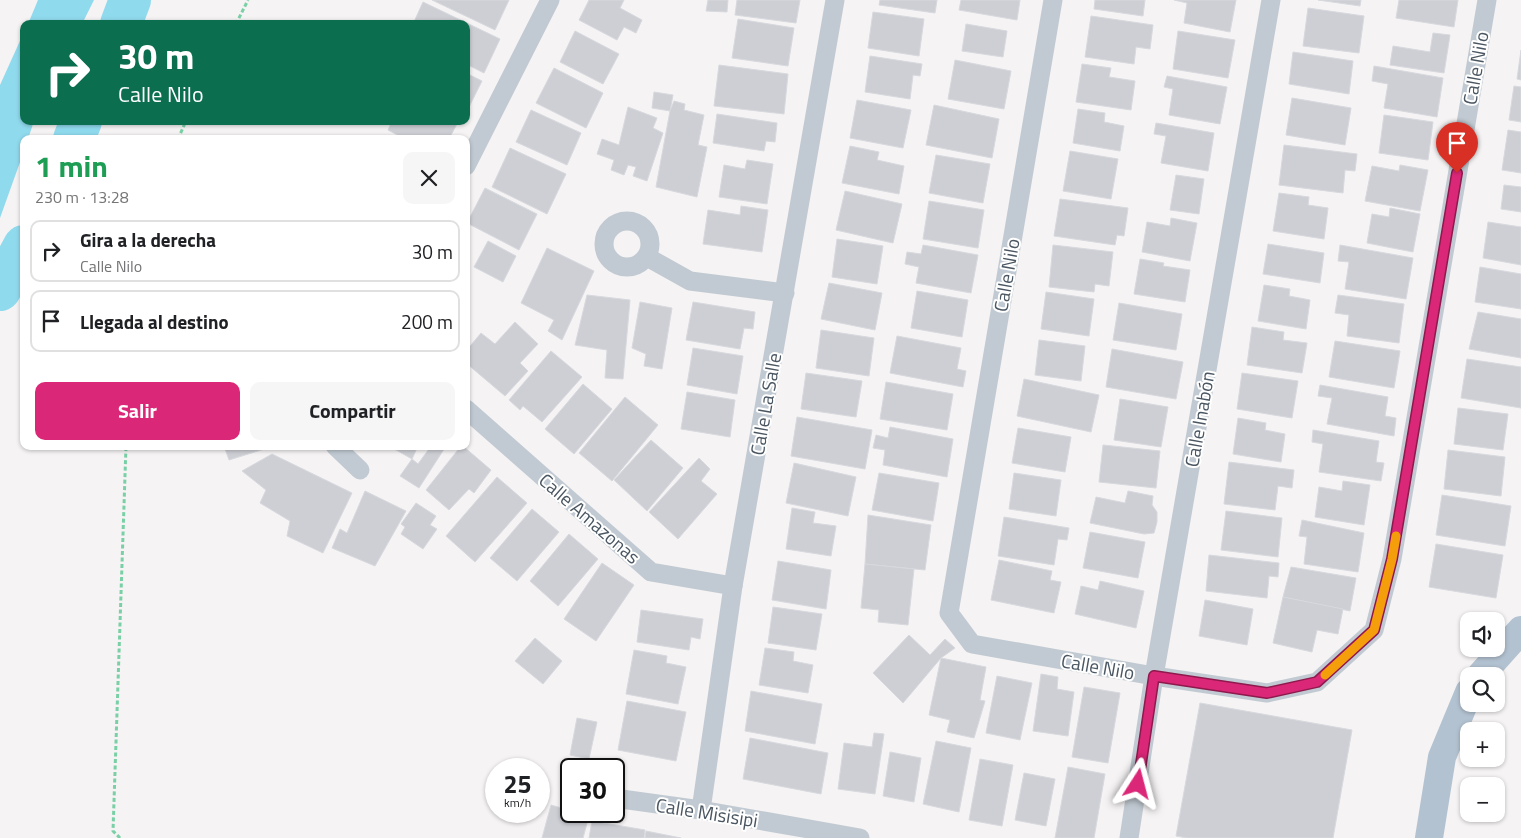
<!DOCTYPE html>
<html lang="es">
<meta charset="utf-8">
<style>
:root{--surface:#fff;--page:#f6f6f6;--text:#202124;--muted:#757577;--line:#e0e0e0;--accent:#db2777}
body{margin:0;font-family:"Titillium Web",sans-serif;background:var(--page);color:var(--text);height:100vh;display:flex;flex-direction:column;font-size:19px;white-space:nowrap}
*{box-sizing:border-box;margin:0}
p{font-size:16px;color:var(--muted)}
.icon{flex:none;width:28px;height:28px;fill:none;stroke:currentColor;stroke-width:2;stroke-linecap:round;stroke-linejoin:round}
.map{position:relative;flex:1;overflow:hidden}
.panel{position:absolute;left:20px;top:135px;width:450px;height:315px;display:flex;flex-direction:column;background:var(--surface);border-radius:10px;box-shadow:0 1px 4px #0004}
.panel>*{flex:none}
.guide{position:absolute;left:20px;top:20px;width:450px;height:105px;border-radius:10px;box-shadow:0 1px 4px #0004;background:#0b6e4f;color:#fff;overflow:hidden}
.tools{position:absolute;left:1460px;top:612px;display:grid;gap:10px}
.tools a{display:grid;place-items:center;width:45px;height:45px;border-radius:10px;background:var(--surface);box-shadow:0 1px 4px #0004;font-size:25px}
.speed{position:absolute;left:485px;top:758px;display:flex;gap:10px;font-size:25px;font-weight:700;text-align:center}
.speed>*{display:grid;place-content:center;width:65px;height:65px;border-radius:50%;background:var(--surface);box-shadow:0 1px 4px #0004;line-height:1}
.speed small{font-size:12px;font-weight:400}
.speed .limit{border:2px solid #111;border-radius:8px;background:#fff;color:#111}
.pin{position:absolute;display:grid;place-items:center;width:42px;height:42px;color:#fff;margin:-51px -21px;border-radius:50% 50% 50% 0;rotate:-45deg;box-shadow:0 0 5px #0007}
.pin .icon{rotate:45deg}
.me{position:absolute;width:55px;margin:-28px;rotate:9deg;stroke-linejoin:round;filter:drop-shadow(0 0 4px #0008)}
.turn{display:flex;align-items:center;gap:18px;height:105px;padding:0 15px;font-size:22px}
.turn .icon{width:65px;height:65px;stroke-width:2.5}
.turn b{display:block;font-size:35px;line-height:42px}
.round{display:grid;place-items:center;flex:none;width:52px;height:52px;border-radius:10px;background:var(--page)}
.head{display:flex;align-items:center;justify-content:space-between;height:85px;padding:0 15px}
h1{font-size:30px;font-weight:700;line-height:38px;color:#1e9e55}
.cta{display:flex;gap:10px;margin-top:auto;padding:10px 15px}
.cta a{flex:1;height:58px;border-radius:10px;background:var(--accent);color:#fff;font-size:20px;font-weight:700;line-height:58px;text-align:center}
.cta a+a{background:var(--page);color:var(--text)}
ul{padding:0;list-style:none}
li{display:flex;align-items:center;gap:15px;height:62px;margin:0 10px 8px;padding:0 5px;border:2px solid var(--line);border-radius:10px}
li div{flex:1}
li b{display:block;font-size:19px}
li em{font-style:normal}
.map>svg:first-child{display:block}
.water{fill:#90daee}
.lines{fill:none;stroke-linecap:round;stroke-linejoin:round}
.river{stroke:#90daee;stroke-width:42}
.building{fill:#cdcfd5;stroke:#d7d9de}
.path{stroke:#7ad0a6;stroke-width:3;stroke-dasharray:4 2.5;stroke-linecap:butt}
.street{stroke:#c1cad2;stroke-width:19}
.primary{stroke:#b3c2d1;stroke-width:28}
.route-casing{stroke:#8e194d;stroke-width:12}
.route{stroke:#db2777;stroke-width:9}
.slow{stroke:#f59e0b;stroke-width:9}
.labels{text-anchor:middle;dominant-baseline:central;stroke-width:4;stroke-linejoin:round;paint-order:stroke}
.street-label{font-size:19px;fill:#4a5661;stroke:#fff}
</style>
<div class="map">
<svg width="1521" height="838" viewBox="0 0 1521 838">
<rect width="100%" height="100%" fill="#f5f3f3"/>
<g class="water">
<polygon points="38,0 94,0 82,24 28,24"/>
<polygon points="24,32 24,121 34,121 28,139 24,139 24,151 0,218 0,85"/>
</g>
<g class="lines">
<g class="river">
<polyline points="121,24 130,0"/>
<polyline points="74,139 81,121"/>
<polyline points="0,290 24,246"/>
</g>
</g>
<g class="building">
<polygon points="432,0 509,0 495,30"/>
<polygon points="589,0 624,0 620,8 642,20 636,33 624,27 617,40 579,20"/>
<polygon points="708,0 728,0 727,12 706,11"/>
<polygon points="737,0 800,0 796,23 735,15"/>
<polygon points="880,0 937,0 935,13 879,5"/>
<polygon points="961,0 1020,0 1017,20 959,10"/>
<polygon points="1095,0 1145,0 1143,16 1094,9"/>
<polygon points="1174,0 1236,0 1230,32 1184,23 1187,3"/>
<polygon points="1318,0 1361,0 1360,6"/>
<polygon points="1399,0 1458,0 1454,27 1396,18"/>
<polygon points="423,2 500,39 484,73 466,64 466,24 413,24"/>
<polygon points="1308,8 1364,16 1359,53 1303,46"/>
<polygon points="873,12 924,19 919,56 868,48"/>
<polygon points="1091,16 1153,25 1150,49 1136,47 1134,64 1085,57"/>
<polygon points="738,19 794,28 788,66 732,58"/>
<polygon points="966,24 1007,31 1003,57 962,51"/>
<polygon points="575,31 619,54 603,84 560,62"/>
<polygon points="1178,31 1235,40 1228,78 1173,69"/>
<polygon points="1433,33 1450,35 1444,73 1390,65 1393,46 1430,52"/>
<polygon points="1521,50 1521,80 1517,79"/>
<polygon points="1293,52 1353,61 1349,94 1289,84"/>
<polygon points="870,56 922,64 920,76 913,75 910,99 865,92"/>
<polygon points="955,60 1011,71 1004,109 948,99"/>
<polygon points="1082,64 1111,68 1109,77 1135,81 1131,110 1076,102"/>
<polygon points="719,65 788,74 784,114 714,106"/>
<polygon points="1374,66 1443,78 1437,117 1384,108 1388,84 1372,81"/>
<polygon points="554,68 603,93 586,128 536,103"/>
<polygon points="466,73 482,81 466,113"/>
<polygon points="1167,76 1227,87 1220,124 1169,115 1173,89 1164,87"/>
<polygon points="1514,86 1521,87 1521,122 1509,120"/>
<polygon points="654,92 673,95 670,111 652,108"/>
<polygon points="1292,98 1351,108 1345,145 1286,135"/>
<polygon points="857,100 911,110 903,148 850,138"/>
<polygon points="674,101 685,104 684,110 704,115 698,145 707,147 697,197 656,187 670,111"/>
<polygon points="934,105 999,119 992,158 926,145"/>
<polygon points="628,107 657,118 653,128 663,133 647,181 633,176 636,167 628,165 624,175 611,170 614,160 597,154 602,139 619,145"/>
<polygon points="1078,109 1105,113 1104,122 1124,126 1120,151 1073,143"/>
<polygon points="531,110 581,133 567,165 516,142"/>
<polygon points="717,114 777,123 775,142 766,141 764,151 713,143"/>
<polygon points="1384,115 1433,122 1428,160 1379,153"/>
<polygon points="392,121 456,121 458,122 449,139 405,139 388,130"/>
<polygon points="1156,123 1214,133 1208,171 1161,163 1166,136 1154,134"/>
<polygon points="1508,130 1521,132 1521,173 1502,170"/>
<polygon points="1284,145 1357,154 1355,171 1345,170 1343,193 1279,185"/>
<polygon points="850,146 879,152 877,160 904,166 899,194 842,183"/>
<polygon points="510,148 566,174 547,214 492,187"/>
<polygon points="1070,151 1118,159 1111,199 1063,191"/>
<polygon points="936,155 990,164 983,203 929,193"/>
<polygon points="747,160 773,164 767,204 719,197 724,165 745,169"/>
<polygon points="1400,165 1428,170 1420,211 1365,201 1372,166 1399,171"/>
<polygon points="1176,175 1204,179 1199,214 1170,210"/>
<polygon points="1504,185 1521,187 1521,212 1501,209"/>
<polygon points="485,188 537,214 519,250 467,223"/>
<polygon points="845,191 902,204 893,243 836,230"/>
<polygon points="1279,193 1309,197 1308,205 1328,208 1324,239 1273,231"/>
<polygon points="1060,199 1128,208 1124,236 1117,235 1115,245 1054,236"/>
<polygon points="929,201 984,210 978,248 923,239"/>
<polygon points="741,206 768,210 762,252 703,244 708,210 740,215"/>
<polygon points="1390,208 1420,214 1413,252 1367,243 1372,214 1389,217"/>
<polygon points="1171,218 1197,223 1190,261 1142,252 1147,222 1170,226"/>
<polygon points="1488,222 1521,227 1521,265 1483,258"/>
<polygon points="837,239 883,246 877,284 832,277"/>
<polygon points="488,241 516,256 503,282 474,267"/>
<polygon points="1268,244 1324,253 1320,283 1263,274"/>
<polygon points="923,245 978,255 971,293 916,283 919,267 905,264 907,252 921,254"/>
<polygon points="1053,245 1113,252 1109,286 1095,284 1094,292 1049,287"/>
<polygon points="1340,245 1413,258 1406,299 1345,289 1349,262 1338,261"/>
<polygon points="547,248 594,271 562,340 548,331 554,320 521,303"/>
<polygon points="1140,259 1164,263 1163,266 1190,270 1185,302 1134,294"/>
<polygon points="1480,267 1521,274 1521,309 1475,302"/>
<polygon points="829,283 882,293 875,330 821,319"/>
<polygon points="1264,285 1290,289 1289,296 1310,300 1306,329 1258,321"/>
<polygon points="917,291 968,300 962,337 911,328"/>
<polygon points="1046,292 1094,299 1089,336 1041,329"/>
<polygon points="587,295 630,300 623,379 605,378 607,350 575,345"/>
<polygon points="1338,295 1404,304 1399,343 1347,336 1349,315 1335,313"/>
<polygon points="640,302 672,308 662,369 644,366 646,354 632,348"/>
<polygon points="693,302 755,312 753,329 744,328 740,349 686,340"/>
<polygon points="1119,303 1182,314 1176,350 1113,340"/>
<polygon points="1478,312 1521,319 1521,358 1469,349"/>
<polygon points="515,322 538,344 520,363 528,371 505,396 466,363 466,351 481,333 495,344"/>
<polygon points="1252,327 1284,332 1283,340 1307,343 1302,373 1247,365"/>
<polygon points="821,330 874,338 869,376 816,368"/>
<polygon points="897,336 961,348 957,369 966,371 963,387 890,373"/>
<polygon points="1039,340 1085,346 1081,381 1035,375"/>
<polygon points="1335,341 1400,351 1394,388 1329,377"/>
<polygon points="693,348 743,356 737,394 687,385"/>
<polygon points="1112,349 1183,362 1176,399 1106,387"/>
<polygon points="551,351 582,377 542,422 523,406 520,410 509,400"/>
<polygon points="1467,359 1521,367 1521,408 1461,398"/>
<polygon points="806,373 862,381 856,417 801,409"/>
<polygon points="1242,373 1298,381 1292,418 1237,409"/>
<polygon points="1024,379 1099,395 1091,432 1017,416"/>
<polygon points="886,382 953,394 947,430 880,419"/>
<polygon points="583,384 612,409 574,454 545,429"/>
<polygon points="1320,385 1388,397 1385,416 1396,418 1394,436 1327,424 1332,398 1318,396"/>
<polygon points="687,392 735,400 730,437 681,429"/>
<polygon points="625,397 658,425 612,481 579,453"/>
<polygon points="1120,399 1168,407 1161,447 1114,440"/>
<polygon points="1458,408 1508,414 1503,450 1454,444"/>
<polygon points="797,417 872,430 865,469 791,456"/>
<polygon points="1238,418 1266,423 1265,430 1285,434 1281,462 1233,454"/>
<polygon points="890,427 953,439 947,477 883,465 885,450 873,448 876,435 888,438"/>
<polygon points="1018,428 1071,437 1065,472 1012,463"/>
<polygon points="1313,430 1379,441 1376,462 1384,463 1381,481 1319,472 1323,444 1312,442"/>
<polygon points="651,440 683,468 647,511 614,480"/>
<polygon points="1103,445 1160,451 1156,488 1099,482"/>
<polygon points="224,446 274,446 229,460"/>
<polygon points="389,446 418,446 412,459"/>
<polygon points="431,446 446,446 419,488 400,476 412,459 418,464"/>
<polygon points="461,446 463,446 491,470 474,493 469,489 449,510 426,490"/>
<polygon points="1448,450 1505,457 1501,496 1444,489"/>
<polygon points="272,454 352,493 323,553 287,536 290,521 260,503 266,490 242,471"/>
<polygon points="699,458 710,469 701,481 717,494 678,539 649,512"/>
<polygon points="1229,462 1294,470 1292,488 1278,486 1275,510 1224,504"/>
<polygon points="794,463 856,477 848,516 786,503"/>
<polygon points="879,473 939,483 933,521 872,510"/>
<polygon points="1014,473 1061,480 1056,516 1009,509"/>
<polygon points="497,477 527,503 475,562 446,536"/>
<polygon points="1343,481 1370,485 1364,525 1315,517 1319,487 1342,491"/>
<polygon points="365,491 406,511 375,566 332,548 340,529 347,533"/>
<polygon points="1128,491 1153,496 1152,505 1157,512 1157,522 1154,533 1144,534 1090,523 1096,497 1125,503"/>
<polygon points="1442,495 1511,506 1505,546 1436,535"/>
<polygon points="416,503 436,516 430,525 437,529 423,549 401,534 405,527 401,524"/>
<polygon points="792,508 815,512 813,523 836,526 831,556 786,549"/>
<polygon points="532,509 559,532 517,581 490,558"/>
<polygon points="1226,511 1282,518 1278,557 1221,550"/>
<polygon points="868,515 931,525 925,570 865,564"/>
<polygon points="1004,517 1069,528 1067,540 1058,539 1054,565 998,556"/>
<polygon points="1302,520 1364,533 1358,572 1304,564 1307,537 1299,536"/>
<polygon points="1090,532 1145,542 1138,578 1083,568"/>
<polygon points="569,534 598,559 558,606 530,581"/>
<polygon points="1436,544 1503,555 1496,598 1429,587"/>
<polygon points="1209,555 1279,563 1278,577 1269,576 1267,598 1206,591"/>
<polygon points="999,560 1052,571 1050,580 1061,582 1054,613 991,600"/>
<polygon points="778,561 831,570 826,609 772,600"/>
<polygon points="602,563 634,585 596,641 564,619"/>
<polygon points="865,564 914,569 908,625 878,622 879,610 861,608"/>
<polygon points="1291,567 1356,578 1350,611 1283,597"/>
<polygon points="1100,581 1144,591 1136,628 1075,614 1081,586 1098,590"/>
<polygon points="1283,597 1343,609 1338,634 1317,630 1312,652 1273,643"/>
<polygon points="1205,600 1253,609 1247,645 1199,636"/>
<polygon points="773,607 822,614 816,650 768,643"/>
<polygon points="641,610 703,619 700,639 691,637 689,650 637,642"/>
<polygon points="909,635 930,655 945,639 955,648 941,658 903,703 873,673"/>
<polygon points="535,638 562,661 543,684 515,661"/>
<polygon points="765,648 794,652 793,661 813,665 808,693 759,685"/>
<polygon points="634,650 667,656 666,663 686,667 678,704 626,694"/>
<polygon points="941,658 986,667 980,700 985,701 974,738 947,732 950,720 929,715"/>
<polygon points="1041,674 1058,677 1057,689 1074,692 1068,736 1033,731"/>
<polygon points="997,676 1032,683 1020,740 986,733"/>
<polygon points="1084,687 1120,693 1108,763 1072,757"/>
<polygon points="751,691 822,704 815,744 745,731"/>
<polygon points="627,701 686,712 676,761 618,750"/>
<polygon points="1200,703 1352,730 1333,838 1187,838 1176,836"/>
<polygon points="577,718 597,722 589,759 570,755"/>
<polygon points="874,733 884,734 875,794 838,789 844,743 872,747"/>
<polygon points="750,738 828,753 821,794 743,779"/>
<polygon points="936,741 971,748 959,812 923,804"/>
<polygon points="890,752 921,758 914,802 883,796"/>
<polygon points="980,759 1013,765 1002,826 969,820"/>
<polygon points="1068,767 1105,774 1094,838 1055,838"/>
<polygon points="1024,773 1055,779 1046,826 1015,820"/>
<polygon points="551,805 589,816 583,838 542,838"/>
<polygon points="592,821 645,830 644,838 589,838"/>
<polygon points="646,831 681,838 645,838"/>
</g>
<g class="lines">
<g class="path">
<polyline points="236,24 248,0"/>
<polyline points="178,139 186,121"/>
<polyline points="120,838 113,831 126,446"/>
</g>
<g class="street">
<polyline points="1053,0 949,613 972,644 1154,676 1267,693 1317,682 1374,630 1392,559 1487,0"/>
<polyline points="466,166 550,0"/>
<circle cx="627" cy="244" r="23"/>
<polyline points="647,257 690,281 785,293"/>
<polyline points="466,409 651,572 733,586"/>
<polyline points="335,446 360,470"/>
<polyline points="614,798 701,810 860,838"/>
<polyline points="701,810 733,586 835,0"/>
<polyline points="1129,838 1154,676 1271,0"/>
</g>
<g class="primary">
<polyline points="1480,676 1521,630"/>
<polyline points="1429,838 1442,757 1469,692"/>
</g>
</g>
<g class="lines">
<g class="route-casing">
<polyline id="route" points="1138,784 1154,676 1267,693 1317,682 1374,630 1392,559 1457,173"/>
</g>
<use href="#route" class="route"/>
<polyline class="slow" points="1325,675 1374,630 1392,559 1396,536"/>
</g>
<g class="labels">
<g class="street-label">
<text transform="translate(1475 68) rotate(-80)">Calle Nilo</text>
<text transform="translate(1006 275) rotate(-80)">Calle Nilo</text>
<text transform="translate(765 404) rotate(-80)">Calle La Salle</text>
<text transform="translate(1199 419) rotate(-80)">Calle Inabón</text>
<text transform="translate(590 518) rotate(41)">Calle Amazonas</text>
<text transform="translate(1098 666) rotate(10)">Calle Nilo</text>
<text transform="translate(707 812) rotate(9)">Calle Misisipi</text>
</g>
</g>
</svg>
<div class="tools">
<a><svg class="icon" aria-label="sound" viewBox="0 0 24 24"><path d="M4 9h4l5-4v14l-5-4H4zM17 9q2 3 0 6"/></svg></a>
<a><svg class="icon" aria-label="search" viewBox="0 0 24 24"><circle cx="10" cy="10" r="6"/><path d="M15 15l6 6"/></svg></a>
<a>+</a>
<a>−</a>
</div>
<div class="speed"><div>25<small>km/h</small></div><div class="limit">30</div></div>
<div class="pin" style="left:1457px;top:173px;background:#d93025"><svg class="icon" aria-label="arrive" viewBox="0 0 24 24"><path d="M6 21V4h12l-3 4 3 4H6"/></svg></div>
<svg class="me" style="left:1138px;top:784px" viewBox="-20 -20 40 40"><path d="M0-17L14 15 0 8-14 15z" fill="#db2777" stroke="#fff" stroke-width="4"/></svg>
<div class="guide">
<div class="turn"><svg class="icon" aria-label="right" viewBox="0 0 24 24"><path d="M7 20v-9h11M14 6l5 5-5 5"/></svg><div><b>30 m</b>Calle Nilo</div></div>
</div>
<section class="panel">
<div class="head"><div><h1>1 min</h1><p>230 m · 13:28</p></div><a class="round"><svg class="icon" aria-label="close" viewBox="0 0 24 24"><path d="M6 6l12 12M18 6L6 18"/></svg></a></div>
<ul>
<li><svg class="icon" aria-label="right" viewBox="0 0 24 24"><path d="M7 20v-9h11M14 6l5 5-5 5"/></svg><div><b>Gira a la derecha</b><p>Calle Nilo</p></div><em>30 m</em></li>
<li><svg class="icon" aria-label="arrive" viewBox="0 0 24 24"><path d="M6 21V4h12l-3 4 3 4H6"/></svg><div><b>Llegada al destino</b></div><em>200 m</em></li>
</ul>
<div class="cta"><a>Salir</a><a>Compartir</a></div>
</section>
</div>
